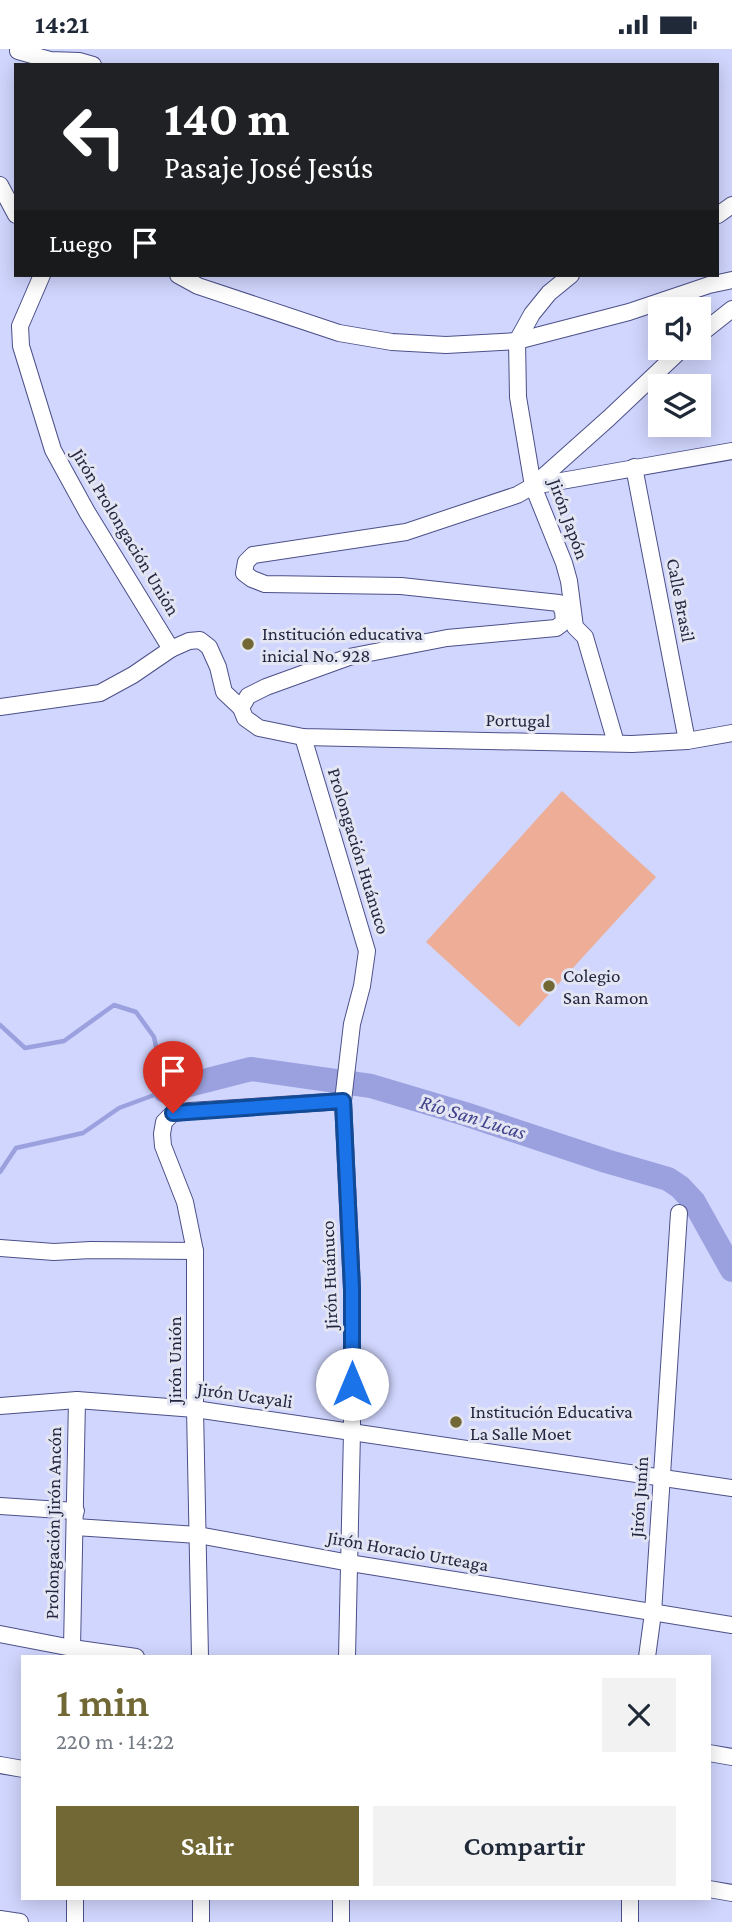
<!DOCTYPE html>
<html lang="es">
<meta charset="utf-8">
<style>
:root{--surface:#fff;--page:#f2f2f3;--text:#1f2937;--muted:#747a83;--accent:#726835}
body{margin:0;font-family:"Crimson Pro",serif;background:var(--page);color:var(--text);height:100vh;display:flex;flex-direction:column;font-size:26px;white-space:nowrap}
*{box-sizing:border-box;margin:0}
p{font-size:23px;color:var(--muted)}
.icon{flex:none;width:38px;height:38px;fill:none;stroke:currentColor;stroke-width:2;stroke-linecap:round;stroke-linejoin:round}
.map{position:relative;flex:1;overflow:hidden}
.sheet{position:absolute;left:21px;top:1606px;width:690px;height:245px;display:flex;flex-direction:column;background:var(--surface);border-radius:0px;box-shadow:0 4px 18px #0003}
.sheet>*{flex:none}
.banner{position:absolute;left:14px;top:14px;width:705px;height:214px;border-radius:0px;box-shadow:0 4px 18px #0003;background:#202124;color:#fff;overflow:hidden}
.tools{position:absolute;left:648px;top:248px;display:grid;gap:14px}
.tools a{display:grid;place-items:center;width:63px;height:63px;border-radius:0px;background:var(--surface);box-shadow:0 4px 18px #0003;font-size:35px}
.pin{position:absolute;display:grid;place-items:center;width:60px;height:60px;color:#fff;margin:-72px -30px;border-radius:50% 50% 50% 0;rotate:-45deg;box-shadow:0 0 7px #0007}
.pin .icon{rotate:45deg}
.me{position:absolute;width:77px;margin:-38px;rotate:0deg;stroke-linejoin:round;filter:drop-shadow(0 0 5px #0008)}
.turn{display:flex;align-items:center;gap:24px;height:147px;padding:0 35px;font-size:32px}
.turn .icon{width:91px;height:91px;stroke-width:2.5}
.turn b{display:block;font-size:49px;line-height:60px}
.then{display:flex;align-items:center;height:66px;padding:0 35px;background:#0003;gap:14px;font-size:26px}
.round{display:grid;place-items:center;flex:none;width:74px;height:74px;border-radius:0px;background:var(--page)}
.head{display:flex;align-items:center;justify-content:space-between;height:119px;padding:0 35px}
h1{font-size:42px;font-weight:600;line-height:52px;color:var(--accent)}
.action{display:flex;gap:14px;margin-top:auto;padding:14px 35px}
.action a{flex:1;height:80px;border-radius:0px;background:var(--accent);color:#fff;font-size:28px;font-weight:600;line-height:80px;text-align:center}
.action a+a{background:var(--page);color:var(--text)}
.status{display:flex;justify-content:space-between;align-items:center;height:49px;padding:0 35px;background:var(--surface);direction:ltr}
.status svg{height:19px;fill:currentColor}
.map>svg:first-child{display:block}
.green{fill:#edad97}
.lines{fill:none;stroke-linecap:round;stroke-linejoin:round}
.stream{stroke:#9ba1df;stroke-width:4.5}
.river{stroke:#9ba1df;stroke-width:24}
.minor-casing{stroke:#4c5089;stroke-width:18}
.minor{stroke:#fff;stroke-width:16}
.route-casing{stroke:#114b97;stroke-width:18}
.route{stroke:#1a73e8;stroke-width:12}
.poi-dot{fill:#726835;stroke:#e3e5f3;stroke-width:2.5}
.labels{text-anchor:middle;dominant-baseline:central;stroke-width:6;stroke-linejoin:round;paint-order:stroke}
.street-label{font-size:19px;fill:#24263f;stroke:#e3e5f3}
.poi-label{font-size:19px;fill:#24263f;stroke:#e3e5f3;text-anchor:start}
.water-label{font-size:21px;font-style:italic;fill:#41438d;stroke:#e3e5f3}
</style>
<div class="status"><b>14:21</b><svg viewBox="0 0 49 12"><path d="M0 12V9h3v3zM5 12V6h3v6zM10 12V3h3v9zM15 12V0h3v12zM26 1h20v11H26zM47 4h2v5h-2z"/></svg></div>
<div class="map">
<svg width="732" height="1873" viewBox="0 0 732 1873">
<rect width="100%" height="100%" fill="#d1d6fe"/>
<polygon class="green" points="562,742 656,828 519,978 426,893"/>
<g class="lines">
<polyline class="stream" points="0,976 25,999 64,992 114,956 136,963 154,988 165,1042 119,1059 83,1084 16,1099 0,1123"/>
<polyline class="river" points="165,1042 251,1020 371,1037 465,1065 606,1112 668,1130 680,1138 694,1153 732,1221"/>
<g class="minor-casing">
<g id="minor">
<polyline points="18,2 50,11 79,12 93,16"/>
<polyline points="0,136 16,166"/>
<polyline points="718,166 732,156"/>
<polyline points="42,226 20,277 21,297 53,401 87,463 171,600"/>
<polyline points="178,226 198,237 339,284 392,293 446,296 517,292 629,263 709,236 732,231"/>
<polyline points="571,226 549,244 532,265 517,292 518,348 533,437 564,514 569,532 575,578 585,588 616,694"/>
<polyline points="698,287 732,260"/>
<polyline points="732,402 533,437 517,446 406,483 253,506 246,513 244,524 252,530 265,535 401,537 559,554 563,562 564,573 556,579 447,589 349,608 266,638 248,647 241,659 245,669 259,679 303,688 632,695 687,692 732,684"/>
<polyline points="634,418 687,692"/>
<polyline points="535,435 609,369 683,299"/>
<polyline points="0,658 100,644 133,626 171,600 189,592 200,591 209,598 218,618 224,643 241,659"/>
<polyline points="303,688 367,902 362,937 352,975 343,1052 352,1240 352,1383 347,1608"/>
<polyline points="0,1199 54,1203 91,1201 195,1202"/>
<polyline points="0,1357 77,1351 195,1360 732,1439"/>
<polyline points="0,1457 76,1462"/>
<polyline points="75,1478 198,1486 350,1514 732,1576"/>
<polyline points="0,1585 72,1599 136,1608"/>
<polyline points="72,1599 77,1351"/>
<polyline points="200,1608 195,1360 195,1202 185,1153 163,1097 162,1085 164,1073 173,1064 190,1062 343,1052"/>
<polyline points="647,1608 653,1564 679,1164"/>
<polyline points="709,1704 732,1708"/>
<polyline points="0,1716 23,1720"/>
<polyline points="709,1840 732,1844"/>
<polyline points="75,1850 75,1873"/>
<polyline points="0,1870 20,1873"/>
<polyline points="201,1873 201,1850"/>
<polyline points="341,1873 341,1850"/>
<polyline points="630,1873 630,1850"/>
</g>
</g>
<use href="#minor" class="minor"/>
</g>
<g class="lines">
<g class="route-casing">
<polyline id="route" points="173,1064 343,1052 352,1240 352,1335"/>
</g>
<use href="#route" class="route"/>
</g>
<g class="poi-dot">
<circle cx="248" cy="595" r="7"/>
<circle cx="549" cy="937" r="7"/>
<circle cx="456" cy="1373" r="7"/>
</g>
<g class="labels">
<g class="street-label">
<text transform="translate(569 470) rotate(70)">Jirón Japón</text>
<text transform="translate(126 483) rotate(59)">Jirón Prolongación Unión</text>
<text transform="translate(681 551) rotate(79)">Calle Brasil</text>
<text transform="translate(518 671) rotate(1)">Portugal</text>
<text transform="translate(359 802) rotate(73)">Prolongación Huánuco</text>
<text transform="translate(329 1226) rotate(-92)">Jirón Huánuco</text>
<text transform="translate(174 1311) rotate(-90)">Jirón Unión</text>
<text transform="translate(245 1346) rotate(8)">Jirón Ucayali</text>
<text transform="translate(639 1448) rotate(-86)">Jirón Junín</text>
<text transform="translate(53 1474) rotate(-89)">Prolongación Jirón Ancón</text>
<text transform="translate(408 1502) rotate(10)">Jirón Horacio Urteaga</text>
</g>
<g class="poi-label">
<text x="262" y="584">Institución educativa<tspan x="262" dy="22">inicial No. 928</tspan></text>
<text x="563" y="926">Colegio<tspan x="563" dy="22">San Ramon</tspan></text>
<text x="470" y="1362">Institución Educativa<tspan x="470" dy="22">La Salle Moet</tspan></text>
</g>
<g class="water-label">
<text transform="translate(473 1068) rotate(17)">Río San Lucas</text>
</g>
</g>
</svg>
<div class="tools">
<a><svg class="icon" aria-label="sound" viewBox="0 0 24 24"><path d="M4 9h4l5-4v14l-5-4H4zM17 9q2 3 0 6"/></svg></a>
<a><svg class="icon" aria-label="layers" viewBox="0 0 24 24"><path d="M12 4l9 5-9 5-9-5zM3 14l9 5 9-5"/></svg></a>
</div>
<div class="pin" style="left:173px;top:1064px;background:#d93025"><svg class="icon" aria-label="arrive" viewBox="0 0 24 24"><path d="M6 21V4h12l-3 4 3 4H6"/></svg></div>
<svg class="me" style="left:352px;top:1335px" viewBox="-20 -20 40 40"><circle r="19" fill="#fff"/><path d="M0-13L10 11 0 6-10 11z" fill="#1a73e8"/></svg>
<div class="banner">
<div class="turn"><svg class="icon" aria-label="left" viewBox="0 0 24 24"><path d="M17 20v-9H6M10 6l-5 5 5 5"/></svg><div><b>140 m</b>Pasaje José Jesús</div></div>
<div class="then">Luego<svg class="icon" aria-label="arrive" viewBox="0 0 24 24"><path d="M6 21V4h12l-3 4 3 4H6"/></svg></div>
</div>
<section class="sheet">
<div class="head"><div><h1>1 min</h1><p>220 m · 14:22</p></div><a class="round"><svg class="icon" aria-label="close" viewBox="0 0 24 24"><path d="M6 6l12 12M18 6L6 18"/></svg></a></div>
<div class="action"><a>Salir</a><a>Compartir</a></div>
</section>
</div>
